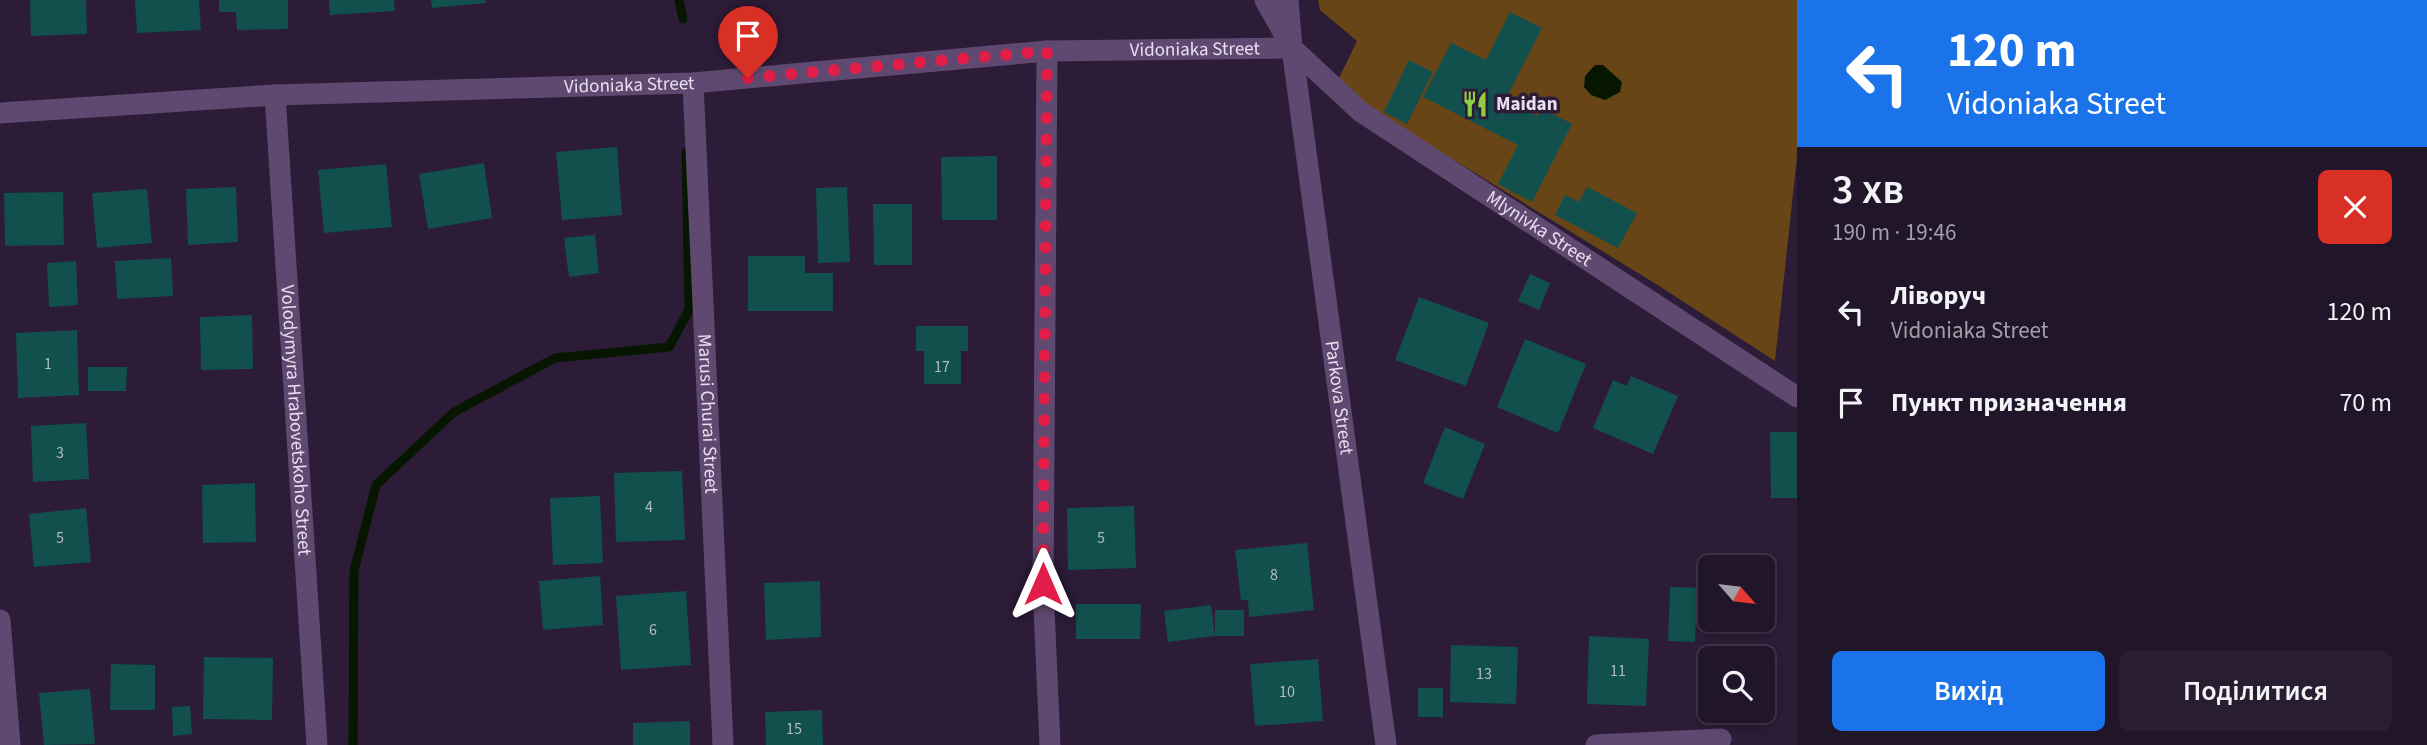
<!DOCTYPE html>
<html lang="uk">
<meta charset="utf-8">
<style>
:root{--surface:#211529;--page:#291e31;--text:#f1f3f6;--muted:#a29fa8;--line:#3e3446;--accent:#1a73e8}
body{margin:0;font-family:"Source Sans 3",sans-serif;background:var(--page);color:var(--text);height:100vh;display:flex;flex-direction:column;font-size:26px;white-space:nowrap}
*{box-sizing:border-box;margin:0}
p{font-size:23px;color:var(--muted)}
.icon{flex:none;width:38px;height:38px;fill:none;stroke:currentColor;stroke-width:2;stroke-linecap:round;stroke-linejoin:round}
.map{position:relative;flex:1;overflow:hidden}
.drawer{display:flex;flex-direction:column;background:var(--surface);width:630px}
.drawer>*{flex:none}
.top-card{background:#1a73e8;color:#fff;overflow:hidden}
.needle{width:46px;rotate:118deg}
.buttons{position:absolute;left:1698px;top:555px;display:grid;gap:14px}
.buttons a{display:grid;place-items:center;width:77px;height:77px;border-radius:10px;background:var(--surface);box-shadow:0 4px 10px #0003,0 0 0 2px var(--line);font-size:35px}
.pin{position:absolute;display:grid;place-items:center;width:60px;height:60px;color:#fff;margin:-72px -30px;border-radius:50% 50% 50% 0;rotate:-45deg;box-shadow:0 0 7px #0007}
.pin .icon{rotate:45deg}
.me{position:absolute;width:77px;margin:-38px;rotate:0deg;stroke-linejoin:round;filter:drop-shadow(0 0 5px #0008)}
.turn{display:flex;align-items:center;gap:24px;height:147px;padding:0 35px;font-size:32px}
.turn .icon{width:91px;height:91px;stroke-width:2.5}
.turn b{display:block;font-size:49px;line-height:60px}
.round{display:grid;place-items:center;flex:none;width:74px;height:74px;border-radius:10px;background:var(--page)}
.head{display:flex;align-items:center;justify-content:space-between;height:119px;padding:0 35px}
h1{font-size:42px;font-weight:600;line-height:52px}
.cta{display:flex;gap:14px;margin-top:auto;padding:14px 35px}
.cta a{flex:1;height:80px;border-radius:10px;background:var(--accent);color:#fff;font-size:28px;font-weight:600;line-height:80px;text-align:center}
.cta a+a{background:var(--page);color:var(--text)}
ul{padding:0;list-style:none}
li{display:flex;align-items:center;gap:21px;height:91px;padding:0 35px}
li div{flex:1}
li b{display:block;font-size:26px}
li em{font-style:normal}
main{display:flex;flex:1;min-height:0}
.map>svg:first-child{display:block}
.green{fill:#674516}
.water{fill:#071600}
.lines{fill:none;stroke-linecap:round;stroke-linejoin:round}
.stream{stroke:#071600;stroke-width:9}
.building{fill:#11504d}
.minor{stroke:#604970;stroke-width:21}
.route{stroke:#e11d48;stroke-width:12;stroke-dasharray:0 21.6}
.labels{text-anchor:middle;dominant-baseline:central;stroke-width:7;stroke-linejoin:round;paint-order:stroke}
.number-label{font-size:16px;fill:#b2bac7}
.street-label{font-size:19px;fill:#e8def0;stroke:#2c1c37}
.poi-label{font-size:19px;font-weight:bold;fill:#e8def0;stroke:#2c1c37;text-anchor:start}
</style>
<main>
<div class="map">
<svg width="1797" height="745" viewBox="0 0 1797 745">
<rect width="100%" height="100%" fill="#2c1c37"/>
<polygon class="green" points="1318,0 1797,0 1797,157 1775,361 1656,284 1372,110 1339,78 1357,41 1320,10"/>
<polygon class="water" points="1595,65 1603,65 1622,82 1620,92 1605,100 1591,95 1584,87 1585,76"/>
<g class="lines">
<g class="stream">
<polyline points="679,0 683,19"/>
<polyline points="353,745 354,571 376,485 454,412 555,358 669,347 689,310 686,152"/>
</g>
</g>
<g class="building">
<polygon points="30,0 86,0 87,34 31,36"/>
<polygon points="135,0 199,0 201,30 137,33"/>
<polygon points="219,0 288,0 288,29 237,30 236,12 219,12"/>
<polygon points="329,0 394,0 395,11 330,15"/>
<polygon points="431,0 486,0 486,3 432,8"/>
<polygon points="1510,12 1542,28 1505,100 1537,116 1541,108 1572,124 1532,202 1498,184 1518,145 1423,97 1451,43 1486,60"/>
<polygon points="1409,60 1433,72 1407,124 1384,112"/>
<polygon points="617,147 622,215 562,220 556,152"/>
<polygon points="997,156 997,220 942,220 941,157"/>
<polygon points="484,163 492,218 428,229 419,174"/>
<polygon points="386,164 392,227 324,233 318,170"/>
<polygon points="236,187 238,242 188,245 186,189"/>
<polygon points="847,187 850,262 818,263 816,188"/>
<polygon points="1587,187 1637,213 1618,248 1555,215 1565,195 1579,202"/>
<polygon points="147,189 152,243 97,248 92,193"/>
<polygon points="63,192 64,245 5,246 4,193"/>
<polygon points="873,204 912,204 912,265 874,265"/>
<polygon points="595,235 599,273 569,277 564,238"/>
<polygon points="748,256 805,256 805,273 833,273 833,311 748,311"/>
<polygon points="171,258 173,296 117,299 115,261"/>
<polygon points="76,261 78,305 49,307 47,263"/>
<polygon points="1530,274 1550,283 1539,310 1518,301"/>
<polygon points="1419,297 1489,323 1466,386 1395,360"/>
<polygon points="252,315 253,369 201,370 200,317"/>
<polygon points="916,326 968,326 968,351 961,351 961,384 924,384 924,351 916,351"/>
<polygon points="77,330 79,395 18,398 16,333"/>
<polygon points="1525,339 1586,364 1558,433 1497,407"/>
<polygon points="88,367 127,367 126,391 88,391"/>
<polygon points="1631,376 1678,396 1653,454 1593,428 1613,380 1627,386"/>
<polygon points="86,423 89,479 33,482 31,426"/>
<polygon points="1445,427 1485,444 1463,499 1423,483"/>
<polygon points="1770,432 1797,432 1797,498 1771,498"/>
<polygon points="682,471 685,540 616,542 614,473"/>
<polygon points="255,483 256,542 203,543 202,485"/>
<polygon points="600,496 603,563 553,565 550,498"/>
<polygon points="1134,506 1136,568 1068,570 1067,508"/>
<polygon points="86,508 91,562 34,567 29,514"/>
<polygon points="1307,543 1314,610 1249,617 1248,600 1241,600 1235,550"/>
<polygon points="600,576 603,625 543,630 539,581"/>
<polygon points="820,581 821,637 766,640 764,583"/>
<polygon points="1670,587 1710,588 1710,620 1696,620 1695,642 1668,641"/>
<polygon points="686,591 691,665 621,670 616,596"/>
<polygon points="1076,604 1141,604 1140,639 1076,639"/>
<polygon points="1211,605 1215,636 1215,610 1244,610 1244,636 1215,636 1168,642 1164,611"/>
<polygon points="1589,636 1649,639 1646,706 1587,704"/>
<polygon points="1451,645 1518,647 1516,704 1450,702"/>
<polygon points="1707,650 1761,651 1761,658 1710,658 1710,709 1705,708"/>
<polygon points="204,657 273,658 272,720 203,719"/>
<polygon points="1318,659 1323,721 1255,726 1250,664"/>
<polygon points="111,664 155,665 155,710 110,710"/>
<rect x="1418" y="688" width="25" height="29"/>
<polygon points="90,689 95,744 44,745 39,693"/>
<polygon points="190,706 192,734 173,736 172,707"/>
<polygon points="822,710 823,745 766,745 765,712"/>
<polygon points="690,721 690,745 633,745 633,723"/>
</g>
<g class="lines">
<g class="minor">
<path id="s1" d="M 1265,0 L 1292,48 L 1361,112 L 1797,397"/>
<path id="s2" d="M 1288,0 L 1292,48 L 1386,745"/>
<polyline points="1047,51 1043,585 1050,745"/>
<path id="s3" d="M 693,83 L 723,745"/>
<path id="s4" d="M 275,95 L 317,745"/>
<path id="s5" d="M 0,113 L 275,95 L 693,83 L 1047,51 L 1292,48"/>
<polyline points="0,620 10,745"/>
<polyline points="1596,745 1721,739"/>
</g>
</g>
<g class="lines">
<polyline class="route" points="748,78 1047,51 1043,584"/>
</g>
<defs>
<g id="restaurant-bare" transform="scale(2.1)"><path d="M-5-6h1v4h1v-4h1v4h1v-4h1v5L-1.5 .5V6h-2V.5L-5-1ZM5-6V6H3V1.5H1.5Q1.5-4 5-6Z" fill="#8ece43" stroke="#2c1c37" stroke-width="2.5" paint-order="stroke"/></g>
</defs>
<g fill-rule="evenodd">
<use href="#restaurant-bare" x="1475" y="104"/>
</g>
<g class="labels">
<g class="number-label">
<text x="48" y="364">1</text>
<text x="942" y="367">17</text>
<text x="60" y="453">3</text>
<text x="649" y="507">4</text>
<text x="60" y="538">5</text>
<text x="1101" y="538">5</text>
<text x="1274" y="575">8</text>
<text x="653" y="630">6</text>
<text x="1618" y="671">11</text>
<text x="1484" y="674">13</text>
<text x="1287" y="692">10</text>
<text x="794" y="729">15</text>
</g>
<g class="street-label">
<text stroke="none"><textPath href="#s5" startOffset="1197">Vidoniaka Street</textPath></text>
<text stroke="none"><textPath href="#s5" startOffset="630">Vidoniaka Street</textPath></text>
<text stroke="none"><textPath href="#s1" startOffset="362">Mlynivka Street</textPath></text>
<text stroke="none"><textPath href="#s2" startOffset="401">Parkova Street</textPath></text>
<text stroke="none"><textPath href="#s3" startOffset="331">Marusi Churai Street</textPath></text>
<text stroke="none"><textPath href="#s4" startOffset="326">Volodymyra Hrabovetskoho Street</textPath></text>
</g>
<g class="poi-label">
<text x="1496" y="104">Maidan</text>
</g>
</g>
</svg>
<div class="buttons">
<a><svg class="needle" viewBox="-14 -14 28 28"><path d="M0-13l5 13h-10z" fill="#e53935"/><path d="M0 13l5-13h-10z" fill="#a29fa8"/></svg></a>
<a><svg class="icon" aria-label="search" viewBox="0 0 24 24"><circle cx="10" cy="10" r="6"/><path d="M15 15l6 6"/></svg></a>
</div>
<div class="pin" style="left:748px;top:78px;background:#d93025"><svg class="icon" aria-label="arrive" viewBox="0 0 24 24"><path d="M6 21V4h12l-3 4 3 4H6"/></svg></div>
<svg class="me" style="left:1043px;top:584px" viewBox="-20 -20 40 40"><path d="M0-17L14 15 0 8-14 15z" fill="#e11d48" stroke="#fff" stroke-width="4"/></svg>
</div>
<section class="drawer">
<div class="top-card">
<div class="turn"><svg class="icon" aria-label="left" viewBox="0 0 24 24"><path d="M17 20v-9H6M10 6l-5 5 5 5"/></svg><div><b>120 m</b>Vidoniaka Street</div></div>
</div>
<div class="head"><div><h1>3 хв</h1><p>190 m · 19:46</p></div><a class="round" style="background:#d93025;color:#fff"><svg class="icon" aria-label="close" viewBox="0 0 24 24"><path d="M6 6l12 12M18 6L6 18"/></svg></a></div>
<ul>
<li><svg class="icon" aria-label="left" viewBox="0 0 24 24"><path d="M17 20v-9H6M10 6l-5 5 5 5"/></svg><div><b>Ліворуч</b><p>Vidoniaka Street</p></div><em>120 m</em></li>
<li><svg class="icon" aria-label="arrive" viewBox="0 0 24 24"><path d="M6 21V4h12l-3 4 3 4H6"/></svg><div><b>Пункт призначення</b></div><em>70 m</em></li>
</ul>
<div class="cta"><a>Вихід</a><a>Поділитися</a></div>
</section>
</main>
